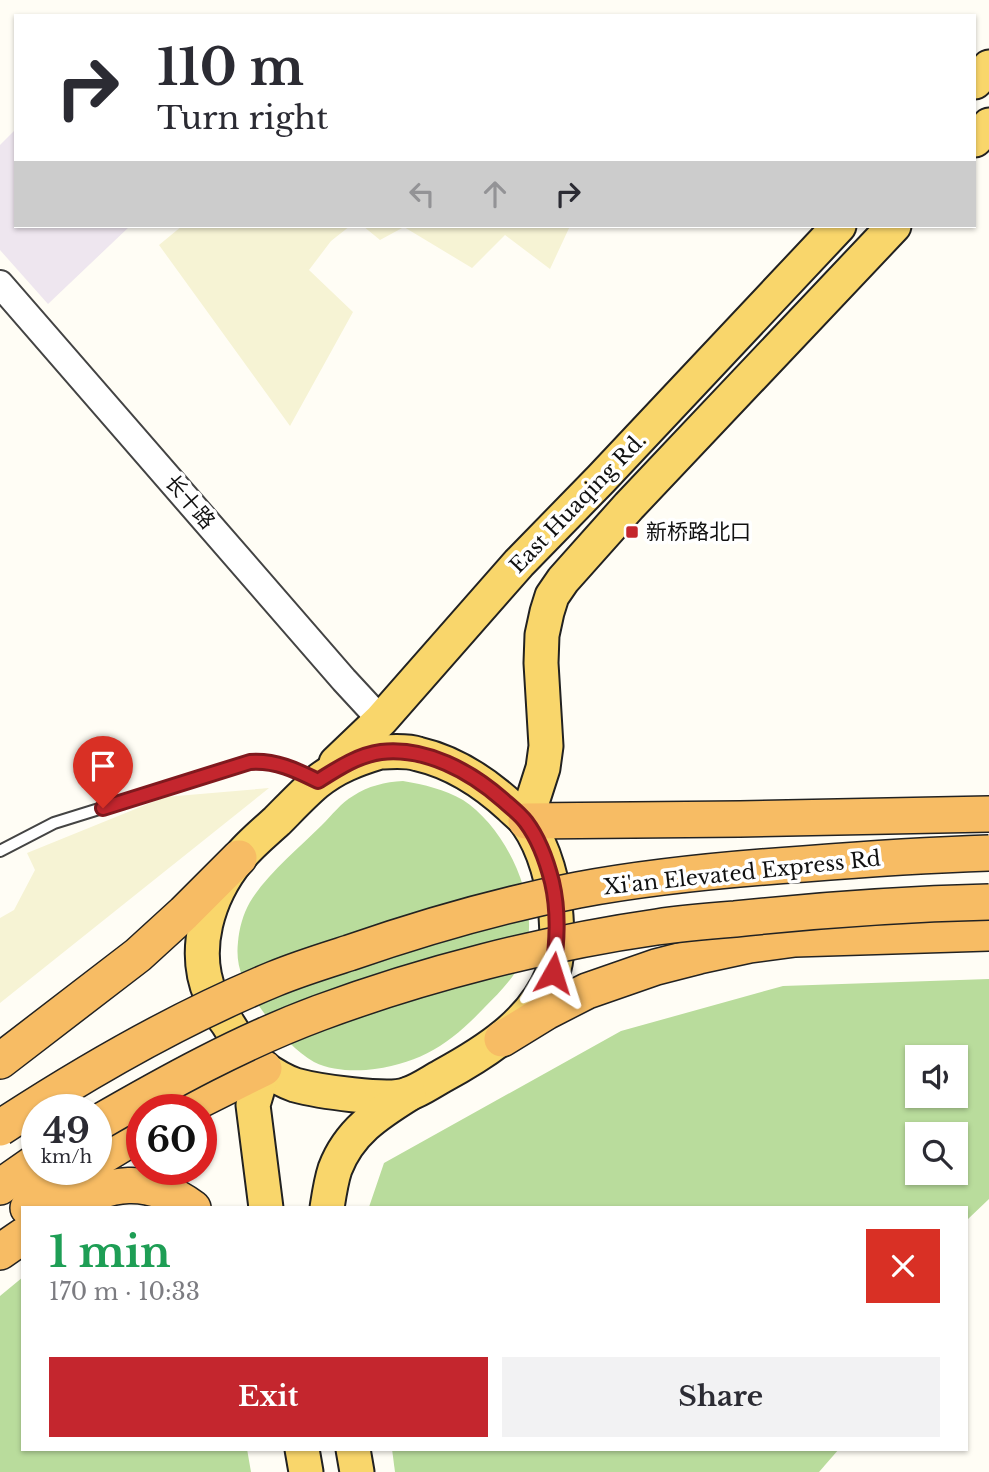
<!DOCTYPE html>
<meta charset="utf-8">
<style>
:root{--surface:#fff;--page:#f2f2f3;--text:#2b2b33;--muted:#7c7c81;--accent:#c4262e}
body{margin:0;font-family:"Libre Baskerville","Noto Sans SC",serif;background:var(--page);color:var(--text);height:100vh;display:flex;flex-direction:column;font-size:26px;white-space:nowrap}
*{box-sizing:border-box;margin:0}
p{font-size:23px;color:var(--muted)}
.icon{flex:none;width:38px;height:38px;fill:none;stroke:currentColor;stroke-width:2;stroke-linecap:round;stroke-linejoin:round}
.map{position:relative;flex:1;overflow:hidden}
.side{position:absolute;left:21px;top:1206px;width:947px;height:245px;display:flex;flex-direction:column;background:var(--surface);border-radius:0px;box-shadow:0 2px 5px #0004}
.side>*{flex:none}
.guide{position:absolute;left:14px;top:14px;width:962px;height:214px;border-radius:0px;box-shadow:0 2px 5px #0004;background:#fff;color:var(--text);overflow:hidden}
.controls{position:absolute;left:905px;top:1045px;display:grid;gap:14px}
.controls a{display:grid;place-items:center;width:63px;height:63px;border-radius:0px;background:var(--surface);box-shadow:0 2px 5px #0004;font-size:35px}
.speed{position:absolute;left:21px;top:1094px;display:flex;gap:14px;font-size:35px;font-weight:700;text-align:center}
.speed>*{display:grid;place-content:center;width:91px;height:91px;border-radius:50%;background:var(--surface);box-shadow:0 2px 5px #0004;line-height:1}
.speed small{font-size:18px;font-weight:400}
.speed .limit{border:10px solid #d22;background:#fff;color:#111}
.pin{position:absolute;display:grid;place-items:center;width:60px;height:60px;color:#fff;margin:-72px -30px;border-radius:50% 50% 50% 0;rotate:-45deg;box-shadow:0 0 7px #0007}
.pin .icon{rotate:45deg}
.me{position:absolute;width:77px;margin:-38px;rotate:6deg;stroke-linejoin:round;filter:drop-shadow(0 0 5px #0008)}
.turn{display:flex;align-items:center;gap:24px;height:147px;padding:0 28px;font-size:32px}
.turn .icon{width:91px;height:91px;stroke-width:2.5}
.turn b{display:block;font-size:49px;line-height:60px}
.lanes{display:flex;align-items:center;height:66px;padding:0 28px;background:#0003;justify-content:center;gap:35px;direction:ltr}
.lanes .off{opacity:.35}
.round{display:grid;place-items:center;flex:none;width:74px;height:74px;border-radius:0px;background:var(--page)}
.headline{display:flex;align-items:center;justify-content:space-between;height:119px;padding:0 28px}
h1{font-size:42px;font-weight:800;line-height:52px;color:#1e9e55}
.cta{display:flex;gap:14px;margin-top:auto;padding:14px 28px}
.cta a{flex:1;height:80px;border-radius:0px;background:var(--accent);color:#fff;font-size:28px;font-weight:800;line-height:80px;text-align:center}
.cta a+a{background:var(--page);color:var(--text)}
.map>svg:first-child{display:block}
.industrial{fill:#eee6ef}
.farmland{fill:#f6f3d4}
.forest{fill:#b9dc9c;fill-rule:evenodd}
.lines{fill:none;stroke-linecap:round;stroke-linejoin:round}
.service-casing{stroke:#444;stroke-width:14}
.tertiary-casing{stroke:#444;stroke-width:30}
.primary-casing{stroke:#222;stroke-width:37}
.trunk-casing{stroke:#222;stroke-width:38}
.service{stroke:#fff;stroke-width:10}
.tertiary{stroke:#fff;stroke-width:26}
.primary{stroke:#f9d66b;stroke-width:33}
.trunk{stroke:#f7bc64;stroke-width:35}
.trunk-bridge-casing{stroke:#222;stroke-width:38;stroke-linecap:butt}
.trunk-bridge{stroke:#f7bc64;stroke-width:35}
.route-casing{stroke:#7f191e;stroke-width:18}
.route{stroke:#c4262e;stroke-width:12}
.poi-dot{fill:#c4262e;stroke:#fff;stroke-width:2.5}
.labels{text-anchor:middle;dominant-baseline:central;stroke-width:7;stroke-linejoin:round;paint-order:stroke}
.street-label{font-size:21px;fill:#111;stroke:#fff}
.poi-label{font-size:21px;fill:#111;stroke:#fff;text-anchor:start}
</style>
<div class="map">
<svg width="989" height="1472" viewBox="0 0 989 1472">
<rect width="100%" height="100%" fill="#fffdf5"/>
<polygon class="industrial" points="16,129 16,226 130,226 48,304 0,250 0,145"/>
<g class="farmland">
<polygon points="182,226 350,226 331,241 309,270 353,312 290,426 159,245"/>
<polygon points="363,226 570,226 550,269 505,235 472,268 404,227 380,240"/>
<polygon points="269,788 0,1003 0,918 14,910 35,870 27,853 165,797"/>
</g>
<g class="forest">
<path d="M 403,781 C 425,785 444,789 463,800 C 509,830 546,911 521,963 C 512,980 498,994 484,1008 C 449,1045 418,1065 366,1070 C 349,1071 330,1070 314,1062 C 294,1051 272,1025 259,1006 C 245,984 235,969 238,942 C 239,929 243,914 250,902 C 267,874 299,848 322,825 C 332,815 341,803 353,796 C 368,786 385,782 403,781 Z"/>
<path d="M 989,979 L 989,1199 L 968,1219 L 966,1223 L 966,1208 L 369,1207 L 384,1163 L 621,1031 L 783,986 ZM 917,1057 L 956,1057 L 956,1096 L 917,1096 ZM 917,1134 L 956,1134 L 956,1172 L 917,1172 Z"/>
<polygon points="23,1277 23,1449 247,1449 251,1472 0,1472 0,1296"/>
<polygon points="392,1449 839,1449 819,1472 395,1472"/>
</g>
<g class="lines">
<g class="service-casing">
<path id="service" d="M 0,851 L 54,823 L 250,762 C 273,760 292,768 312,778"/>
</g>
<g class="tertiary-casing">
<polyline id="tertiary" points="0,284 344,680 381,720"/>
</g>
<g class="primary-casing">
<g id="primary">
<polyline points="975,82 989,67"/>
<polyline points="975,140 989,125"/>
<path d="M 380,752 C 392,752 406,750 418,754 C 453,762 485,783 511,807 C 516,812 523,817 527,823 C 545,849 554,884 556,916 C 557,934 559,957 552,975 C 532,1023 486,1052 442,1076 C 431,1082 420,1090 408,1094 C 389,1102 317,1091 295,1085 C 283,1081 272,1074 262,1067 C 247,1055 238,1040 228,1024 C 222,1016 215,1006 211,996 C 191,950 208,896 238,859 C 249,845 264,833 277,821 C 290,808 303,794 316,783 C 335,767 357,759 380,752 Z"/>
<polyline points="336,763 381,720 519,563 601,479 839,226"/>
<polyline points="526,821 543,768 546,746 541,663 542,635 547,612 552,596 563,580 629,506 894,226"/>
<polyline points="264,1068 253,1105 266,1208"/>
<path d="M 327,1208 C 329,1195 331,1181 335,1169 C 349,1132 377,1114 409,1094"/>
<polyline points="302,1449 306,1472"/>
<polyline points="353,1449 357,1472"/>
</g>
</g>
<g class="trunk-casing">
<g id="trunk">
<polyline points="526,821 740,819 989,814"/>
<polyline points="502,1039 546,1012 587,991 656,967 699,956 750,945 795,939 989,933"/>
<polyline points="0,1061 138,955 184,913 239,858"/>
<polyline points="180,1110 264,1068"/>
<polyline points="96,1160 142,1132"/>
<polyline points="0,1187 37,1161"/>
<polyline points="28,1208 84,1169"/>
<path d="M 64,1208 C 109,1181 148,1175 193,1208"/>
<polyline points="0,1252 23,1236"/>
</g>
</g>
<use href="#service" class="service"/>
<use href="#tertiary" class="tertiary"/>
<use href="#primary" class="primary"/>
<use href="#trunk" class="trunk"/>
<g class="trunk-bridge-casing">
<g id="trunk-bridge">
<path d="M 96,1124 C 167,1083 241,1042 319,1013 C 424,974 545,943 657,927 C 683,923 709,921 735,919 C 820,910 905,904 989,902"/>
<path d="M 0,1128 C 87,1071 177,1019 274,979 C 298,969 324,961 349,953 C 424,927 500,905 578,890 C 653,876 729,869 804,864 C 866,859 927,855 989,853"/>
</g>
</g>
<use href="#trunk-bridge" class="trunk-bridge"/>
</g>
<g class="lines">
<g class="route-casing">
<path id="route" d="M 103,808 L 250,762 C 275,760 296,770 318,781 C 337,769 358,755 381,752 C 426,747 470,771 503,800 C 511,807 520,814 526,822 C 538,838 547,862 552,882 C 559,912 557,942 553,973"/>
</g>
<use href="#route" class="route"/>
</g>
<rect class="poi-dot" x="625" y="525" width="14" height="14" rx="3.5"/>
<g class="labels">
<g class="street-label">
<text transform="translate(190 502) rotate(49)">长十路</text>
<text transform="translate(578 503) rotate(-46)">East Huaqing Rd.</text>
<text transform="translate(742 873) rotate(-6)">Xi'an Elevated Express Rd</text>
</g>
<g class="poi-label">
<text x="646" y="532">新桥路北口</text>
</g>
</g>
</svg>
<div class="controls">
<a><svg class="icon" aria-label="sound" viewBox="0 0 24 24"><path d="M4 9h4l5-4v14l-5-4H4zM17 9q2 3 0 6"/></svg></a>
<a><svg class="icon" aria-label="search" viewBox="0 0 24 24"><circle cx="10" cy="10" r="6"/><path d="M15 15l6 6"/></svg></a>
</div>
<div class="speed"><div>49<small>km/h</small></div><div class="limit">60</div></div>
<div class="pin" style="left:103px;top:808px;background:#d93025"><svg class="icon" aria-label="arrive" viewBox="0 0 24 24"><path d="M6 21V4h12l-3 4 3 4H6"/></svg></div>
<svg class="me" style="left:553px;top:973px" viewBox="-20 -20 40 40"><path d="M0-17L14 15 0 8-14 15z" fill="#c4262e" stroke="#fff" stroke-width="4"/></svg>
<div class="guide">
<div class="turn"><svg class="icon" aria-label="right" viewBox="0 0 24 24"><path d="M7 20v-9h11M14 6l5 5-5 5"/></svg><div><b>110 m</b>Turn right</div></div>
<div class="lanes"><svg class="icon off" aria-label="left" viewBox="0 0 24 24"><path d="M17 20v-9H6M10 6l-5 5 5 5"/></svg><svg class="icon off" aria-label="ahead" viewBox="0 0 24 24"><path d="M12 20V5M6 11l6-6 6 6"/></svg><svg class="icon" aria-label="right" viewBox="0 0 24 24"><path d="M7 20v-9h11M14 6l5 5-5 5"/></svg></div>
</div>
<section class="side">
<div class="headline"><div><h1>1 min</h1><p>170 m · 10:33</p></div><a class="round" style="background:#d93025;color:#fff"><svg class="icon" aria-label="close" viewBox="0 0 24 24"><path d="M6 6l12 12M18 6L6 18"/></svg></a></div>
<div class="cta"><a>Exit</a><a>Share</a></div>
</section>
</div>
